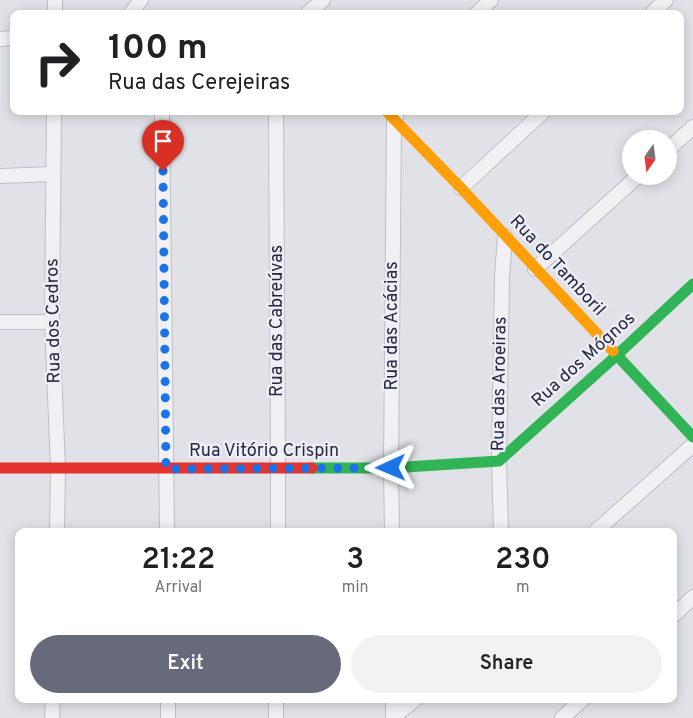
<!DOCTYPE html>
<meta charset="utf-8">
<style>
:root{--surface:#fff;--page:#f2f2f2;--text:#202124;--muted:#757577;--accent:#676a7b}
body{margin:0;font-family:Overpass,sans-serif;background:var(--page);color:var(--text);height:100vh;display:flex;flex-direction:column;font-size:19px;white-space:nowrap}
*{box-sizing:border-box;margin:0}
p{font-size:16px;color:var(--muted)}
.icon{flex:none;width:28px;height:28px;fill:none;stroke:currentColor;stroke-width:2;stroke-linecap:round;stroke-linejoin:round}
.map{position:relative;flex:1;overflow:hidden}
.panel{position:absolute;left:15px;top:528px;width:662px;height:175px;display:flex;flex-direction:column;background:var(--surface);border-radius:10px;box-shadow:0 2px 12px #0003}
.panel>*{flex:none}
.top-card{position:absolute;left:10px;top:10px;width:674px;height:105px;border-radius:10px;box-shadow:0 2px 12px #0003;background:#fff;color:var(--text);overflow:hidden}
.needle{width:32px;rotate:194deg}
.controls{position:absolute;left:622px;top:130px;display:grid;gap:10px}
.controls a{display:grid;place-items:center;width:55px;height:55px;border-radius:50%;background:var(--surface);box-shadow:0 2px 12px #0003;font-size:25px}
.pin{position:absolute;display:grid;place-items:center;width:42px;height:42px;color:#fff;margin:-51px -21px;border-radius:50% 50% 50% 0;rotate:-45deg;box-shadow:0 0 5px #0007}
.pin .icon{rotate:45deg}
.me{position:absolute;width:55px;margin:-28px;rotate:269deg;stroke-linejoin:round;filter:drop-shadow(0 0 4px #0008)}
.turn{display:flex;align-items:center;gap:18px;height:105px;padding:0 15px;font-size:22px}
.turn .icon{width:65px;height:65px;stroke-width:2.5}
.turn b{display:block;font-size:35px;line-height:42px}
.eta{display:flex;justify-content:space-evenly;align-items:center;height:85px;text-align:center}
.eta b{font-size:30px;font-weight:600;line-height:35px}
.primary-button{display:flex;gap:10px;margin-top:auto;padding:10px 15px}
.primary-button a{flex:1;height:58px;border-radius:30px;background:var(--accent);color:#fff;font-size:20px;font-weight:600;line-height:58px;text-align:center}
.primary-button a+a{background:var(--page);color:var(--text)}
.map>svg:first-child{display:block}
.lines{fill:none;stroke-linecap:round;stroke-linejoin:round}
.street-casing{stroke:#bebfc5;stroke-width:16}
.street{stroke:#f1f1f3;stroke-width:14}
.fast{stroke:#30b455;stroke-width:11}
.slow{stroke:#ff9f0a;stroke-width:11}
.jam{stroke:#e5322d;stroke-width:11}
.route{stroke:#1a73e8;stroke-width:9;stroke-dasharray:0 16.2}
.labels{text-anchor:middle;dominant-baseline:central;stroke-width:4.5;stroke-linejoin:round;paint-order:stroke}
.street-label{font-size:18px;fill:#262941;stroke:#eeeff6}
</style>
<div class="map">
<svg width="693" height="718" viewBox="0 0 693 718">
<rect width="100%" height="100%" fill="#e1e2e7"/>
<g class="lines">
<g class="street-casing">
<g id="street">
<polyline points="55,0 55,14"/>
<polyline points="130,14 141,0"/>
<polyline points="307,14 323,0"/>
<polyline points="476,14 491,0"/>
<polyline points="651,14 666,0"/>
<polyline points="0,39 14,38"/>
<polyline points="54,111 52,322 58,468 57,531"/>
<polyline points="162,111 167,531"/>
<polyline points="276,111 278,468 278,531"/>
<polyline points="669,149 693,127"/>
<polyline points="0,176 53,174"/>
<polyline points="461,188 544,111"/>
<polyline points="535,269 638,176"/>
<polyline points="0,322 52,322"/>
<polyline points="392,531 391,468 394,120 397,114"/>
<polyline points="501,531 499,461 502,277 505,236"/>
<polyline points="596,531 693,445"/>
<polyline points="674,615 693,597"/>
<polyline points="168,699 168,718"/>
<polyline points="393,699 393,718"/>
<polyline points="393,717 416,699"/>
<polyline points="52,718 53,699"/>
<polyline points="276,718 276,699"/>
<polyline points="562,718 583,699"/>
</g>
</g>
<use href="#street" class="street"/>
<g class="fast">
<polyline points="613,351 693,437"/>
<polyline points="312,468 391,468 499,461 616,356 693,284"/>
</g>
<polyline class="slow" points="386,111 461,188 613,351"/>
<polyline class="jam" points="0,468 312,468"/>
</g>
<g class="lines">
<polyline class="route" points="163,171 166,469 391,468"/>
</g>
<g class="labels">
<g class="street-label">
<text transform="translate(557 266) rotate(47)">Rua do Tamboril</text>
<text transform="translate(54 321) rotate(-91)">Rua dos Cedros</text>
<text transform="translate(277 321) rotate(-90)">Rua das Cabreúvas</text>
<text transform="translate(392 326) rotate(-90)">Rua das Acácias</text>
<text transform="translate(584 360) rotate(-42)">Rua dos Mógnos</text>
<text transform="translate(500 384) rotate(-89)">Rua das Aroeiras</text>
<text x="264" y="451">Rua Vitório Crispin</text>
</g>
</g>
</svg>
<div class="controls">
<a><svg class="needle" viewBox="-14 -14 28 28"><path d="M0-13l5 13h-10z" fill="#e53935"/><path d="M0 13l5-13h-10z" fill="#757577"/></svg></a>
</div>
<div class="pin" style="left:163px;top:171px;background:#d93025"><svg class="icon" aria-label="arrive" viewBox="0 0 24 24"><path d="M6 21V4h12l-3 4 3 4H6"/></svg></div>
<svg class="me" style="left:391px;top:468px" viewBox="-20 -20 40 40"><path d="M0-17L14 15 0 8-14 15z" fill="#1a73e8" stroke="#fff" stroke-width="4"/></svg>
<div class="top-card">
<div class="turn"><svg class="icon" aria-label="right" viewBox="0 0 24 24"><path d="M7 20v-9h11M14 6l5 5-5 5"/></svg><div><b>100 m</b>Rua das Cerejeiras</div></div>
</div>
<section class="panel">
<div class="eta">
<div><b>21:22</b><p>Arrival</p></div>
<div><b>3</b><p>min</p></div>
<div><b>230</b><p>m</p></div>
</div>
<div class="primary-button"><a>Exit</a><a>Share</a></div>
</section>
</div>
